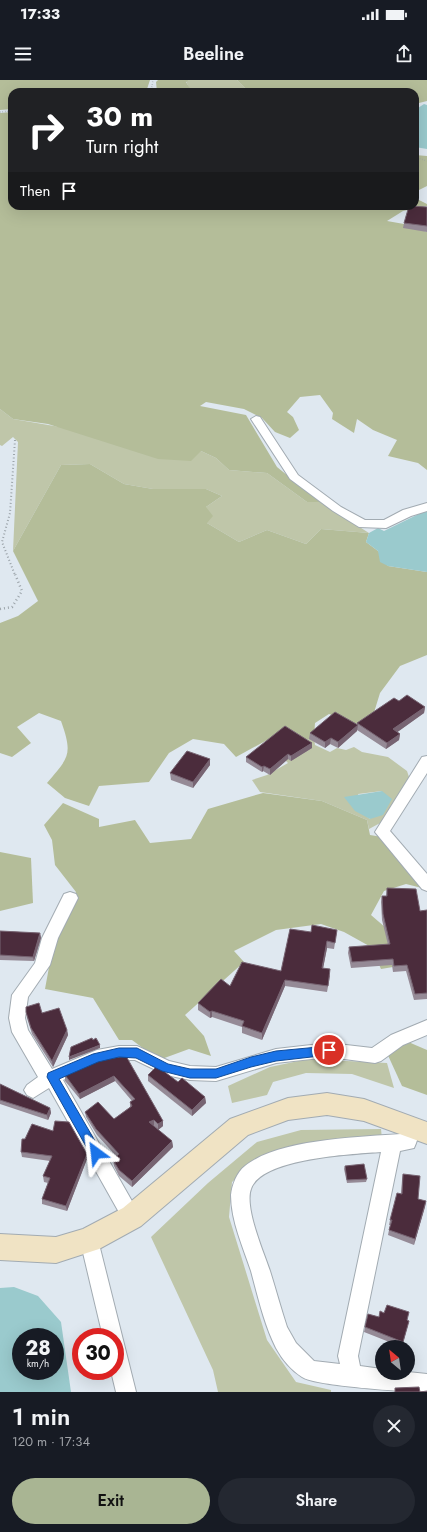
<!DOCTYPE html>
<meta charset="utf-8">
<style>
:root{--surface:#171b24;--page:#242831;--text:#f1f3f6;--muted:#9ea1a6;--accent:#a9b593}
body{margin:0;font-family:Jost,sans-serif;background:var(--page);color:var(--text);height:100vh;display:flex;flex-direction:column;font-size:15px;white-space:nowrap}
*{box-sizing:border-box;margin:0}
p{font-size:13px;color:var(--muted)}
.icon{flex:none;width:22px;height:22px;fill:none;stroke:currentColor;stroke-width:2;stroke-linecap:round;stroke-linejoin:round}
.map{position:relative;height:1312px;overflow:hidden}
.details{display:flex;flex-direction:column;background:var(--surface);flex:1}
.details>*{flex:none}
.guide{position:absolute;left:8px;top:8px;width:411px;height:122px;border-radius:12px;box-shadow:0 4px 16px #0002;background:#202124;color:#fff;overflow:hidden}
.needle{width:26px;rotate:331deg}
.buttons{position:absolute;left:375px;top:1260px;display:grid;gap:8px}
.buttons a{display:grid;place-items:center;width:40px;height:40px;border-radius:50%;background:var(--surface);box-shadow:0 4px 16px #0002;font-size:20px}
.speed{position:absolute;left:12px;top:1248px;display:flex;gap:8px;font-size:20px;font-weight:700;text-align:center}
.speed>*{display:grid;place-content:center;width:52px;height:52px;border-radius:50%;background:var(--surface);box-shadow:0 4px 16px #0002;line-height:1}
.speed small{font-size:10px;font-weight:400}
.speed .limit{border:6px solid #d22;background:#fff;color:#111}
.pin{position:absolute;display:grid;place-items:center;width:34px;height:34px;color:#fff;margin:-17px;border:2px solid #fff;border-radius:50%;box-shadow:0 1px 4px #0007}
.me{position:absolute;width:44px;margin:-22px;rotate:330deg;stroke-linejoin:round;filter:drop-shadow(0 0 3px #0008)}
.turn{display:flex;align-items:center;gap:14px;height:84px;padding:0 12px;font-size:18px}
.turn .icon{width:52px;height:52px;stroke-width:2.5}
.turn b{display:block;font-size:28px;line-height:34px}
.then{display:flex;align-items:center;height:38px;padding:0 12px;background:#0003;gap:8px;font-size:15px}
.round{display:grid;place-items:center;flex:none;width:42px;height:42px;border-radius:21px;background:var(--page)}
.head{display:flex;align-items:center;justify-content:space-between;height:68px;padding:0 12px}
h1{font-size:24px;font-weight:600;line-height:30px}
.cta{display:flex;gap:8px;margin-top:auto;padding:8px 12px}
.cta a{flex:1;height:46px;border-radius:24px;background:var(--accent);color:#111;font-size:16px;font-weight:600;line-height:46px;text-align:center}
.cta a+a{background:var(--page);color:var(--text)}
.status{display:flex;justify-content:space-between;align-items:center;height:28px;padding:0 20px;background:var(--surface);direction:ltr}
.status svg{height:11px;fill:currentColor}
header{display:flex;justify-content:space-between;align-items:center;height:52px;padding:0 12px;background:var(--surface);font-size:18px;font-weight:600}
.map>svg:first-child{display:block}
.green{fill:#bfc6a9;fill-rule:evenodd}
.forest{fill:#b4bd99}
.water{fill:#9acacd;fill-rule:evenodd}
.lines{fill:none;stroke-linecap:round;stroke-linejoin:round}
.street-casing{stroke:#a2abb2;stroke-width:2}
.secondary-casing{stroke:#a2abb2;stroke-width:2}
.path-far2{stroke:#9da5ab;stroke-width:1.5;stroke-dasharray:0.5 2;stroke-linecap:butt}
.path-far1{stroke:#9da5ab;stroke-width:2;stroke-dasharray:1 2.5;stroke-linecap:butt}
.path{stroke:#9da5ab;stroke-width:2.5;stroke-dasharray:1 3;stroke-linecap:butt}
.street{fill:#fff;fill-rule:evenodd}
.secondary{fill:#f0e3c4;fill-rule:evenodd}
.wall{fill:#958a96}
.shaded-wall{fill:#776472}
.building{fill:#4b2c3c;stroke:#776472}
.route{fill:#1a73e8;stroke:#114b97}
</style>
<div class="status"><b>17:33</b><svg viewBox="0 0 49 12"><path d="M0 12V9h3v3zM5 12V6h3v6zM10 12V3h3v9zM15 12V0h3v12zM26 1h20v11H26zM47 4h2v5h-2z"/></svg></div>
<header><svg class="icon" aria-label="menu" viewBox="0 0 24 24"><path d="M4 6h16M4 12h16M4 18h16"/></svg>Beeline<svg class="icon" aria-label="share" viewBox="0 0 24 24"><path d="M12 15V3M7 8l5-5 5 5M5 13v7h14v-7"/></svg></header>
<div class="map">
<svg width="427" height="1312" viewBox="0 0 427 1312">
<rect width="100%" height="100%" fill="#dfe8f0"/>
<g class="green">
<polygon points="189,0 237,0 249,12 180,12 190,10 186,1"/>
<polygon points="0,329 13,339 201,371 216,378 229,390 267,393 307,422 320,422 369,453 321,449 306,464 267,450 239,462 207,443 206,427 222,416 206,409 153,409 124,404 90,384 61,385 13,471 18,362 13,357 2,366 0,365"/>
<path d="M 314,657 L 315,665 L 330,672 L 337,668 L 346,670 L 354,667 L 362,672 L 388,677 L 407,691 L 409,697 L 382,742 L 369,749 L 367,740 L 322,721 L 260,712 L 252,700 L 267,695 L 288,683 L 284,679 L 304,661 ZM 382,711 L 370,739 L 366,736 L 358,714 Z"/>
<polygon points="308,979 387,983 394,1008 352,994 306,993 273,1002 267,1015 232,1023 228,1006 270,987"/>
<polygon points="381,1049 382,1059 253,1084 232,1102 229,1137 267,1260 296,1302 331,1310 331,1312 218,1312 213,1290 151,1157 208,1103 257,1062 301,1050"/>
</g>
<g class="forest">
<polygon points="0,0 150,0 146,12 74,9 12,12 12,29 0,30"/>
<polygon points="158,0 189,0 186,2 191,10 180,12 157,12 156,2"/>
<polygon points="237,0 427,0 427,21 415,24 415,12 249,12"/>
<polygon points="12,32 12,126 415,126 415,118 427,124 427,126 403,131 387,141 404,144 427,152 427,390 418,383 388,376 397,360 373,350 357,339 354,353 332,339 333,333 320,315 300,317 287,332 293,337 299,350 290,358 275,352 262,338 244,329 206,322 200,326 246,335 277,387 320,422 307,422 267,393 229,390 216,378 201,371 191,381 158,379 48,344 13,339 0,329 0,33"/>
<polygon points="415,75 427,76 427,106 415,112"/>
<path d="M 90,384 L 124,404 L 153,409 L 206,409 L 222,416 L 206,427 L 213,436 L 207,443 L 239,462 L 267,450 L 306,464 L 321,449 L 369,453 L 366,462 L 378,471 L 388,486 L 427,492 L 427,575 L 400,586 L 380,613 L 372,639 L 360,645 L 329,634 L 315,643 L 314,657 L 304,661 L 292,650 L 280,653 L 236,677 L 224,664 L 193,659 L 169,673 L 149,702 L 99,706 L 89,726 L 65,718 L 47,703 C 69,677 73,675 61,641 L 39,633 L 17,647 L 31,663 L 12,677 L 0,673 L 0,543 L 18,536 L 38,521 L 13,471 L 61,385 Z"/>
<polygon points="263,713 322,721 367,740 370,755 382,757 426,809 406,804 384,811 371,835 386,848 393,887 381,889 371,867 344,852 321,844 276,850 234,871 244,882 185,935 204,956 211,976 189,969 159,980 132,960 119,960 93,918 45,909 54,860 76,812 55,785 52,760 44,745 63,723 99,739 99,747 135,740 150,763 191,759 208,729"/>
<polygon points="0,772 31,778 33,823 0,831"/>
<polygon points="406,961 427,970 427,1015 402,1006 386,971"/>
</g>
<g class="water">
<polygon points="424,24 427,25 427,69 415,67 415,30"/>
<polygon points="427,430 427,492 388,486 380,482 378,471 366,462 369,453 378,448 384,451"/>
<polygon points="382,711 392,719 383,735 370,739 355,731 344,717"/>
<path d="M 14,1207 L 38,1216 L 61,1242 L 71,1312 L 0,1312 L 0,1208 ZM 21,1257 L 55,1257 L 55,1291 L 21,1291 Z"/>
</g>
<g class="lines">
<g class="street-casing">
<g id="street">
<polygon points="256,336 260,337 298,395 341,427 365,440 384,440 403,430 427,423 427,431 411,436 386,448 359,447 333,431 290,399 251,339"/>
<polygon points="427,676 427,693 390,751 427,794 427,811 422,809 375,752 422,677"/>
<polygon points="70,812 76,814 78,818 58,858 50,885 28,917 25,938 28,950 52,989 97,970 119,966 137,966 169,981 190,986 216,987 276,969 329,963 372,968 391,955 427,940 427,955 403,965 381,981 375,983 329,977 276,983 216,1001 190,1000 166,995 135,980 119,980 99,984 63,1000 141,1137 139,1143 132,1146 125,1143 49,1008 33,1018 27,1015 24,1010 27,1005 38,997 12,952 9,938 12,915 35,883 42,858 64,814"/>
<path d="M 411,1039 L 417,1041 C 421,1050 418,1059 414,1068 L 400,1071 L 358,1276 L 360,1286 L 382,1289 L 382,1293 L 408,1292 L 427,1294 L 427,1312 C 407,1312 315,1306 302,1297 C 291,1290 282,1279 276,1268 C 264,1244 258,1217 251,1191 C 243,1167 231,1141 231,1115 C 232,1105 237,1092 245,1086 C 278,1059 360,1057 401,1054 L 405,1041 ZM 381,1072 L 338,1276 L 340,1284 L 314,1281 L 296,1263 L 287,1247 C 281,1229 276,1210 270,1191 C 264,1173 244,1127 251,1109 C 261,1078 353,1074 381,1072 Z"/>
<polygon points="89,1151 96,1154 98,1160 136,1312 116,1312 111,1291 115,1291 115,1257 103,1257 80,1160 82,1154"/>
</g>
</g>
<g class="secondary-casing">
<polygon id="secondary" points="327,1013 364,1019 427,1042 427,1064 364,1041 327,1035 288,1040 248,1055 141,1146 99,1169 56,1183 0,1180 0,1154 56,1157 83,1149 123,1128 230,1039 288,1018"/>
</g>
<g class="path-far2">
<polyline points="151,12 153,0"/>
<polyline points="0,32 12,31"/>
<polyline points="415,77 427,81"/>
</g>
<polyline class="path-far1" points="15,360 10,433 2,462 15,495"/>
<polyline class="path" points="0,529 12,527 22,511 15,494"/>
<use href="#street" class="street"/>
<use href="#secondary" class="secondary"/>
</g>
<g class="wall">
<polygon points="427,127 427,152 403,148 404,143"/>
<polygon points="399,621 425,627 424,633 397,652 400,654 399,660 386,669 357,650 357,651 338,668 330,664 325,668 309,659 310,653 357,645 357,643"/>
<polygon points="312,668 291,681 288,679 270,695 263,691 262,692 246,682 246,677"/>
<polygon points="210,679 210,685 193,708 171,700 170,693"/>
<polygon points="387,808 420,831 427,830 427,919 414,920 406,891 393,892 392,885 351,888 348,873 349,867 388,865 382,840 381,822 382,816 386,816"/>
<polygon points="337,850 334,869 327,868 323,888 330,896 327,912 285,906 262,960 242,953 242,947 212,937 210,938 198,930 198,923 230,906 281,891 311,852"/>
<polygon points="0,851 40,853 41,858 34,881 0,880"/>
<polygon points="26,932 67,950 68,955 53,987 32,954 27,938"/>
<polygon points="99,980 163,1046 158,1050 172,1061 173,1067 132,1107 119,1096 114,1086 113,1080 117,1077 97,1055 86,1037 85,1032 114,1039 130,1027 130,1022 132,1021 115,1001 80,1019 65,1001 65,995"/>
<polygon points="148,995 178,1002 205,1017 206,1023 192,1036 148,1001"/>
<polygon points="0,1004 50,1028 51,1033 48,1040 0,1024"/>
<polygon points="21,1072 87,1079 67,1131 42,1124 42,1119 48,1103 44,1102 43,1096 50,1081 22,1077"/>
<polygon points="345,1086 367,1099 366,1102 347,1103 344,1089"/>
<polygon points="403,1094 418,1119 426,1121 414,1165 388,1155 390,1145 389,1145 390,1140 401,1114 402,1100"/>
<polygon points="368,1234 379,1237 409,1241 402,1267 364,1252"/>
</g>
<g class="shaded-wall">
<polygon points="425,627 424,633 392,656 393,649"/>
<polygon points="358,645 357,651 338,668 338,662"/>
<polygon points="400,654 399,660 386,669 387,663"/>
<polygon points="331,658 330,664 325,668 325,662"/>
<polygon points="312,663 312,668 291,681 291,676"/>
<polygon points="288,674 288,679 270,695 270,689"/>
<polygon points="210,679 210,685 193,708 193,702"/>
<polygon points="264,686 263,691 262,692 262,687"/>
<polygon points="40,853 41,858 34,881 33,877"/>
<polygon points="327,861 327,868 322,894 322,888"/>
<polygon points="285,900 285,906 262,960 262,953"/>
<polygon points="212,931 212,937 210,938 210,932"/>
<polygon points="67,950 68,955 53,987 52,981"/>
<polygon points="100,965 100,968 69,980 69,977"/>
<polygon points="114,996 115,1001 80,1019 79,1014"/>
<polygon points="205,1017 206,1023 192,1036 192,1030"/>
<polygon points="50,1028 51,1033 48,1040 47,1035"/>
<polygon points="154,1040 154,1045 149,1048 149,1042"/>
<polygon points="163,1041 163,1046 158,1050 158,1044"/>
<polygon points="172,1061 173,1067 132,1107 132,1101"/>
<polygon points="87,1074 87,1079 67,1131 66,1126"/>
<polygon points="426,1121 425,1127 414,1165 415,1159"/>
</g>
<g class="building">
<polygon points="409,126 427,127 427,146 404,143"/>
<polygon points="407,615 425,627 393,649 400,654 387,663 357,643 394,618 399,621"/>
<polygon points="335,632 358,645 338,662 331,658 325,662 310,653"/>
<polygon points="285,646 312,663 291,676 288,674 270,689 264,686 262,687 246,677"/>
<polygon points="187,671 210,679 193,702 170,693"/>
<polygon points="387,808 416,809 420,831 427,830 427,913 415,914 407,885 394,886 393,879 352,882 349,867 390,864 383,834 382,816 387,816"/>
<polygon points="312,845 337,850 335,863 327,861 322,888 330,889 328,906 285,900 262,953 242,946 244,941 212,931 210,932 198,923 221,899 230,906 242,882 281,891 290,849 311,852"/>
<polygon points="0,851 40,853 33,877 0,875"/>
<polygon points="39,923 42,933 59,928 67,950 52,981 31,948 26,932 26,927"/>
<polygon points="92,958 93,960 96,958 100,965 69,977 71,967"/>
<polygon points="126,976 163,1041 158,1044 154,1040 149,1042 172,1061 132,1101 119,1090 113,1080 119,1074 96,1049 85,1032 98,1022 114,1039 132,1026 130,1022 135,1019 114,996 79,1014 65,995 99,980"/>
<polygon points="157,986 178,1002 182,998 205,1017 192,1030 148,995"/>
<polygon points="0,1004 50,1028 47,1035 0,1020"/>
<polygon points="55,1041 69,1042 87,1074 66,1126 42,1119 50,1098 43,1096 52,1076 21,1072 22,1059 25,1059 32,1044 53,1051"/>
<polygon points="364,1084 367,1099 347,1100 345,1086"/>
<polygon points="403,1094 420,1096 418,1119 426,1121 415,1159 389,1150 392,1140 390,1140 397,1113 402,1114"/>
<polygon points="387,1225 409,1232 407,1240 409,1241 403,1262 365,1247 368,1234 379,1237 380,1231 384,1233"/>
<polygon points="419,1307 420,1312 427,1311 427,1312 395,1312 395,1308"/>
</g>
<polygon class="route" points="329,966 333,967 335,970 333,974 329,975 276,981 251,987 216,998 190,998 162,991 136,978 119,977 98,982 59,999 102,1073 100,1077 96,1079 92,1077 47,997 48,993 93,974 119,968 137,968 168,984 190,989 216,989 251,977 276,971"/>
</svg>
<div class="buttons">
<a><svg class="needle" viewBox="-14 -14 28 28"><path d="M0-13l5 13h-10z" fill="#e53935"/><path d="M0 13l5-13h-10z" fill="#9ea1a6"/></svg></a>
</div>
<div class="speed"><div>28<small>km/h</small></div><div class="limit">30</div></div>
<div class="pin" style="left:329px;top:970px;background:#d93025"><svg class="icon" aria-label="arrive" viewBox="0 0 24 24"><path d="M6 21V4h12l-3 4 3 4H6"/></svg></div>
<svg class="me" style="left:96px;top:1073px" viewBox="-20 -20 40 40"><path d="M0-17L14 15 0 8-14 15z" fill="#1a73e8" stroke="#fff" stroke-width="4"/></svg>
<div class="guide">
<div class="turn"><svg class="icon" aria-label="right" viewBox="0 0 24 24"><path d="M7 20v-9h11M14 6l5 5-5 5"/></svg><div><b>30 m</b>Turn right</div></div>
<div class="then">Then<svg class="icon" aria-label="arrive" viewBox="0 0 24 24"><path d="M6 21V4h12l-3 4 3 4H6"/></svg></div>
</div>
</div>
<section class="details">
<div class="head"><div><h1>1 min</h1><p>120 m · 17:34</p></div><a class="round"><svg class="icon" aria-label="close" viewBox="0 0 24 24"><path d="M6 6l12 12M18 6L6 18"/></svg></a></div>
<div class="cta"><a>Exit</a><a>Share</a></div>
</section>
